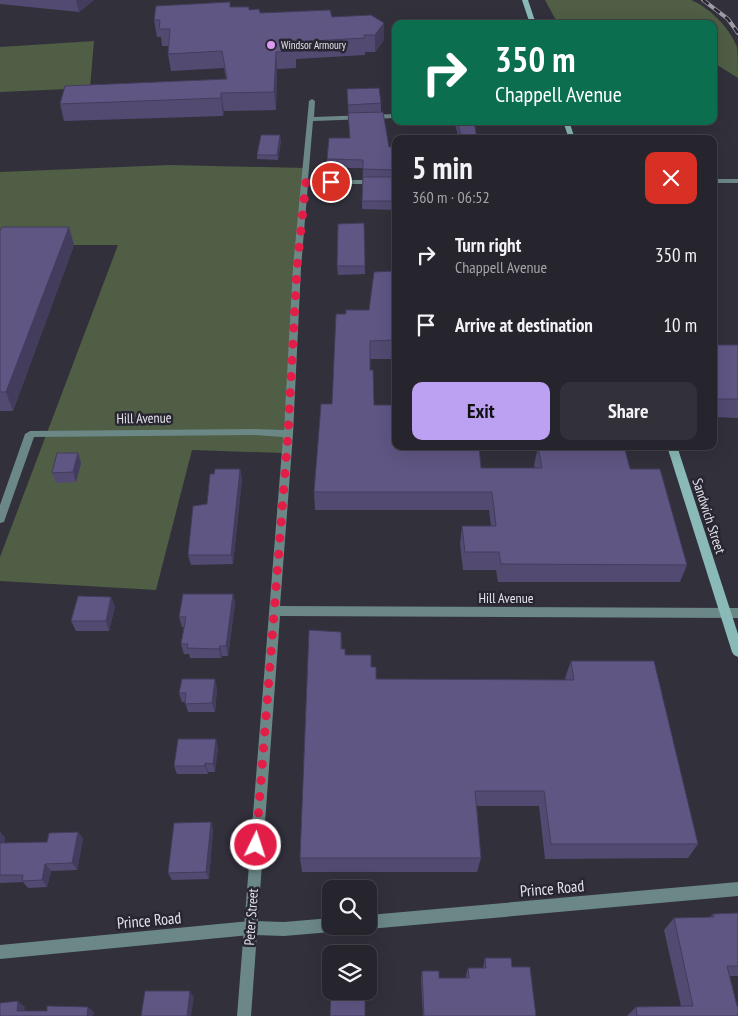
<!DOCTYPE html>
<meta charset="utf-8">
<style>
:root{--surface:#26242c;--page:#323038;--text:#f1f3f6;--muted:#a4a4a9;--line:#424148;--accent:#bca0f2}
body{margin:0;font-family:"PT Sans Narrow",sans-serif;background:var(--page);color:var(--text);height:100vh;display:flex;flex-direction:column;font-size:19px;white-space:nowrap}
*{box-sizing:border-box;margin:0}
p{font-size:16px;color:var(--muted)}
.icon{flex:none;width:28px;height:28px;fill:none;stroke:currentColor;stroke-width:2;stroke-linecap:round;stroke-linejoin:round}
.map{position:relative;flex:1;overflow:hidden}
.panel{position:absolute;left:392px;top:135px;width:325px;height:315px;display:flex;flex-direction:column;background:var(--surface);border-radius:10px;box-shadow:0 5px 20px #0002,0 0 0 1px var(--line)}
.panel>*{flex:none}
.top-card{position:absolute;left:392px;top:20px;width:325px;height:105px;border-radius:10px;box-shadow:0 5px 20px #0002,0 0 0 1px var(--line);background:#0b6e4f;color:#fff;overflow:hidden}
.buttons{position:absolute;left:322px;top:880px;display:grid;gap:10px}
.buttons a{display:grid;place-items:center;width:55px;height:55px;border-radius:10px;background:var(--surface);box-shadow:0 5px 20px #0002,0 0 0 1px var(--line);font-size:25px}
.pin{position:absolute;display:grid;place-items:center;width:42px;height:42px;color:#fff;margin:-21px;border:2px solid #fff;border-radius:50%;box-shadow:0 1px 5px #0007}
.me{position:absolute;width:55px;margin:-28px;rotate:4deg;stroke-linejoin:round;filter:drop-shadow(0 0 4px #0008)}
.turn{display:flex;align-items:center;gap:18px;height:105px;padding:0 20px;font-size:22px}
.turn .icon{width:65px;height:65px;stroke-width:2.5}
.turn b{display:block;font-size:35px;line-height:42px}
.round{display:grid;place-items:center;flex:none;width:52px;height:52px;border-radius:10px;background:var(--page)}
.headline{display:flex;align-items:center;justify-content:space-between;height:85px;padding:0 20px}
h1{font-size:30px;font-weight:700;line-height:38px}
.cta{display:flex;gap:10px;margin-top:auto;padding:10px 20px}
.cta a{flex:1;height:58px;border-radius:10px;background:var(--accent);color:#111;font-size:20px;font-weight:700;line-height:58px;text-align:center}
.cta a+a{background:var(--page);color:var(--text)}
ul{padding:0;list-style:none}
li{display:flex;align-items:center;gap:15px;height:70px;padding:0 20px}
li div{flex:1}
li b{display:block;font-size:19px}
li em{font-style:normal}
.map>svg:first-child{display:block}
.green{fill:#4f5e44}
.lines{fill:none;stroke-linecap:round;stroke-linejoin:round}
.minor{fill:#6b8886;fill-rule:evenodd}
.tertiary{fill:#6b8886;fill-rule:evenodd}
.secondary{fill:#8abab7;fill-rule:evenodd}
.rail-casing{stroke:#9e9da6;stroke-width:4}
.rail{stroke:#282631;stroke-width:2.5;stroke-dasharray:7;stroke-linecap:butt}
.wall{fill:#534a72}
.shaded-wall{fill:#433c5c}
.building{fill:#605684;stroke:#433c5c}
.route{stroke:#e11d48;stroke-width:9;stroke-dasharray:0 16.2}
.poi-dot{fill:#dd99f3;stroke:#282631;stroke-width:2}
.labels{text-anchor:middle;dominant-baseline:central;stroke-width:5;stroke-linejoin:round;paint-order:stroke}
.far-poi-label{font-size:11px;fill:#e3e2ea;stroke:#282631;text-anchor:start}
.street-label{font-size:14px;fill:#e3e2ea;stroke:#282631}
.near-street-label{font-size:16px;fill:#e3e2ea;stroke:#282631}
</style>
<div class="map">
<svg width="738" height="1016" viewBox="0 0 738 1016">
<rect width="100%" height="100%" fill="#32303b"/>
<g class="green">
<path d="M 545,0 L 691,0 C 709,7 730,28 737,47 C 738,55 738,69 738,78 L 714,63 L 714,24 L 558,24 Z"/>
<polygon points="94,41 90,88 0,92 0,47"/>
<polygon points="170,165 305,168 282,453 192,450 156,590 0,581 0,557 118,245 0,245 0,172"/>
</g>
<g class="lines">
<g class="minor">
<polygon points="312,99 315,101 314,117 396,114 396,118 313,121 308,180 396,180 396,184 308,184 301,267 293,434 280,606 738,608 738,618 280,616 251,1016 237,1016 283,437 255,435 34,437 5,519 4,522 0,523 0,505 25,434 30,431 255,429 284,430 293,267 309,101"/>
<rect x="714" y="179" width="24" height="4"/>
</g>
<g class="tertiary">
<polygon points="738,882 738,896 369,929 364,926 369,926 369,915"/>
<polygon points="331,918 331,926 337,926 336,930 331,932 284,936 250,935 0,959 0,945 250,921 284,922"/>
</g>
<g class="secondary">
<polygon points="522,0 528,0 536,24 530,24"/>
<polygon points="563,121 569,121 575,139 569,139"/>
<polygon points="667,446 677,446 738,634 738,657 734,655 732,652"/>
</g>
<g class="rail-casing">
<polyline id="rail" points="703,0 728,19 738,33"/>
</g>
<use href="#rail" class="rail"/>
</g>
<g class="wall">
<polygon points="0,0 94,0 79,12 0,4"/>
<polygon points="230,7 249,10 260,13 332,17 384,23 384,40 375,52 365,52 365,55 296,59 296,68 277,69 276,110 224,111 223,116 64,121 60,104 226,79 224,68 171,71 168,54 169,46 162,46 161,37 157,37 154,20"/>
<polygon points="347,89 381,103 381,112 389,147 396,147 396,210 362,209 363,168 327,168 327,159 350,138"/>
<polygon points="454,121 474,121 477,139 459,139"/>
<polygon points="281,140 278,160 257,159 257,155"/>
<polygon points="364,223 365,274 338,275 337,266"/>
<polygon points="0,231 74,245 13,411 0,411"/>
<polygon points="396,271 396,359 370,359 370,370 374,405 481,468 535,468 534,465 538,447 624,446 630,469 687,565 680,582 498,582 496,570 463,570 460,544 462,526 491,526 489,510 315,510 314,492 332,404 346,314 369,310"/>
<polygon points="714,345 738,345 738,418 714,417"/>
<polygon points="78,453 81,463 76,482 56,483 52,473"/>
<polygon points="240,469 242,479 233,564 191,565 188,555 207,504 214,474"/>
<polygon points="233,594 235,604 228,656 222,656 221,658 190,658 189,654 184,654 181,644 184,627 182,627 179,617"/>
<polygon points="115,606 109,631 76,631 71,621"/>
<polygon points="341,632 342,649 346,655 371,667 376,679 566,680 565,678 571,661 698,844 688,858 545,859 539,806 477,806 481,858 477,872 302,872 300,858"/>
<polygon points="217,688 215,712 188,712 185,702 182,702 179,693"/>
<polygon points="218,747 215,772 208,772 208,774 177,774 174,766"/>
<polygon points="211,822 213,830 209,879 172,880 168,873"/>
<polygon points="0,832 5,838 4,843 47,842 78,832 83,839 77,870 51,871 47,887 28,888 23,882 0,883"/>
<polygon points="738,913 738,976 730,976 737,1006 738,1016 627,1016 636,1007 681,1006 664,930 674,918 710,917 713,914"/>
<polygon points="485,958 512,967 536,1016 423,1016 421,979 422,971 439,978 466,978 466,975 468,968 483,968"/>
</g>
<g class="shaded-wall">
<polygon points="76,0 94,0 79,12"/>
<polygon points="384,23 384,40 375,52 375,35"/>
<polygon points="276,52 277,69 276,110 274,92"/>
<polygon points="221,93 224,111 223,116 221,98"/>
<polygon points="280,135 281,140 278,160 277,155"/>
<polygon points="69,227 74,245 13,411 6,392"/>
<polygon points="78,453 81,463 76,482 73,472"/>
<polygon points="240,469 242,479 233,564 231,555"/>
<polygon points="233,594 235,604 228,656 226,646"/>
<polygon points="111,597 115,606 109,631 106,621"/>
<polygon points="220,646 222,656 221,658 219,649"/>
<polygon points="215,679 217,688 215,712 212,703"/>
<polygon points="216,739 218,747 215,772 213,764"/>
<polygon points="205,763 208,772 208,774 205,766"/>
<polygon points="211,822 213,830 209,879 206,872"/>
<polygon points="0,832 5,838 2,851 0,848"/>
<polygon points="78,832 83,839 77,870 72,863"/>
<polygon points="45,864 51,871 47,887 42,880"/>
<polygon points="190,991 194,997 191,1016 187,1016"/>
<polygon points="18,1001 25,1007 23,1016 17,1011"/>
<polygon points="88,1007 94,1012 93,1016 87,1016"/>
</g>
<g class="building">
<polygon points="230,2 230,7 249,7 249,10 259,9 260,13 330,10 332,17 371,15 384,23 375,35 364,35 365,38 294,42 295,51 276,52 274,92 221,93 221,98 60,104 65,86 227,79 222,51 168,54 170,29 159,29 160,20 154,20 156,6"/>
<polygon points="379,88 381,103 348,105 347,89"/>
<polygon points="383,112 389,147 396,147 396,170 363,169 363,160 327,159 329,138 350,138 348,113"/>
<polygon points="457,121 474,121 477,139 462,139"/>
<polygon points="261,135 280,135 277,155 257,155"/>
<polygon points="363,177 396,177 396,201 362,201"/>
<polygon points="364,223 365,266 337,266 338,224"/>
<polygon points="2,227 69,227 6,392 0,392 0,231"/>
<polygon points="396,271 396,340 370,341 370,370 373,370 374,405 396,405 396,446 479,446 481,468 542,468 538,447 624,446 630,469 660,469 687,565 501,564 499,552 465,552 462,526 496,526 492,492 314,492 321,404 332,404 336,314 346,314 346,310 369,310 374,272"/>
<rect x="714" y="345" width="24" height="54"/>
<polygon points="57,453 78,453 73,472 52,473"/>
<polygon points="215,469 240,469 231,555 188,555 193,506 207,504 210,474 214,474"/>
<polygon points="183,594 233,594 226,646 220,646 219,649 187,648 188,644 181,644 186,617 179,617"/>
<polygon points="78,596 111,597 106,621 71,621"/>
<polygon points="309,630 341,632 341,649 345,649 345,655 371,655 371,667 376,667 376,679 574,680 571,661 654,661 698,844 551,844 544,791 475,791 481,858 300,858"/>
<polygon points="182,679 215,679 212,703 185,704 186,693 179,693"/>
<polygon points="178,739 216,739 213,764 205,763 205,766 174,766"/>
<polygon points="211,822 206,872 168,873 174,823"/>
<polygon points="78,832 72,863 45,864 42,880 22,881 23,875 0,875 0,843 47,842 49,833"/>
<polygon points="738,913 738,966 727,966 737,1006 738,1006 738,1016 637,1016 636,1007 693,1006 674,918 714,917 713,914"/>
<polygon points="485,958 511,958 512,967 530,967 536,1016 424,1016 422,971 439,971 439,978 469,978 468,968 486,968"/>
<polygon points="331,989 331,991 365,991 365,1016 330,1016"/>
<polygon points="145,991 190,991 187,1016 141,1016"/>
<polygon points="18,1001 17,1011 47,1011 47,1006 88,1007 87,1016 0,1016 0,1003"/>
</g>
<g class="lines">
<polyline class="route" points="256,845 288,434 297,267 306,182 331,182"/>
</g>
<circle class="poi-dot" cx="271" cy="45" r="5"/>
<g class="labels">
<g class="far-poi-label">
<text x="281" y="45">Windsor Armoury</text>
</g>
<g class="street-label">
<text transform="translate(144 418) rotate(-1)">Hill Avenue</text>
<text transform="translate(709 516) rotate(72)">Sandwich Street</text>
<text x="506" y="598">Hill Avenue</text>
<text transform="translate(251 917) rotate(-86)">Peter Street</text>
</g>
<g class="near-street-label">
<text transform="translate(552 888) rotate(-5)">Prince Road</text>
<text transform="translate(149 920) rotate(-5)">Prince Road</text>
</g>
</g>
</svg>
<div class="buttons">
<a><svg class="icon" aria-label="search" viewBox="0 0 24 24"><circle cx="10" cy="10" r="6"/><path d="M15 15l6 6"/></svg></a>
<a><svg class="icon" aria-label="layers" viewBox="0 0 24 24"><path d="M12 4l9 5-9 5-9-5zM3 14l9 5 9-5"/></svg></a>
</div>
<div class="pin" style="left:331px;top:182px;background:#d93025"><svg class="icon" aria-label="arrive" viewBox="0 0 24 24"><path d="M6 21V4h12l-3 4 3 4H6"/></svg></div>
<svg class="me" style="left:256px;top:845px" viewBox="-20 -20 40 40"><circle r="17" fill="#e11d48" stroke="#fff" stroke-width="3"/><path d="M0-11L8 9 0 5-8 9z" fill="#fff"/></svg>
<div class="top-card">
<div class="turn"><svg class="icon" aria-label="right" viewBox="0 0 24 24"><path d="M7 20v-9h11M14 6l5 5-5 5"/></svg><div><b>350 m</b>Chappell Avenue</div></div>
</div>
<section class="panel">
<div class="headline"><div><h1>5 min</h1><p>360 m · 06:52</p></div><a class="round" style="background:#d93025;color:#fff"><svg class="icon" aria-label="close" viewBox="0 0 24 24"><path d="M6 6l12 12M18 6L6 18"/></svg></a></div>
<ul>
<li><svg class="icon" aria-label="right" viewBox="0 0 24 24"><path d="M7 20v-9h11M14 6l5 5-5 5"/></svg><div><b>Turn right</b><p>Chappell Avenue</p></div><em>350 m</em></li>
<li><svg class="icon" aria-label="arrive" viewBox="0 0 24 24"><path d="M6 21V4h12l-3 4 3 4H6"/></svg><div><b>Arrive at destination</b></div><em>10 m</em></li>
</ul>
<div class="cta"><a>Exit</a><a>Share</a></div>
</section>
</div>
